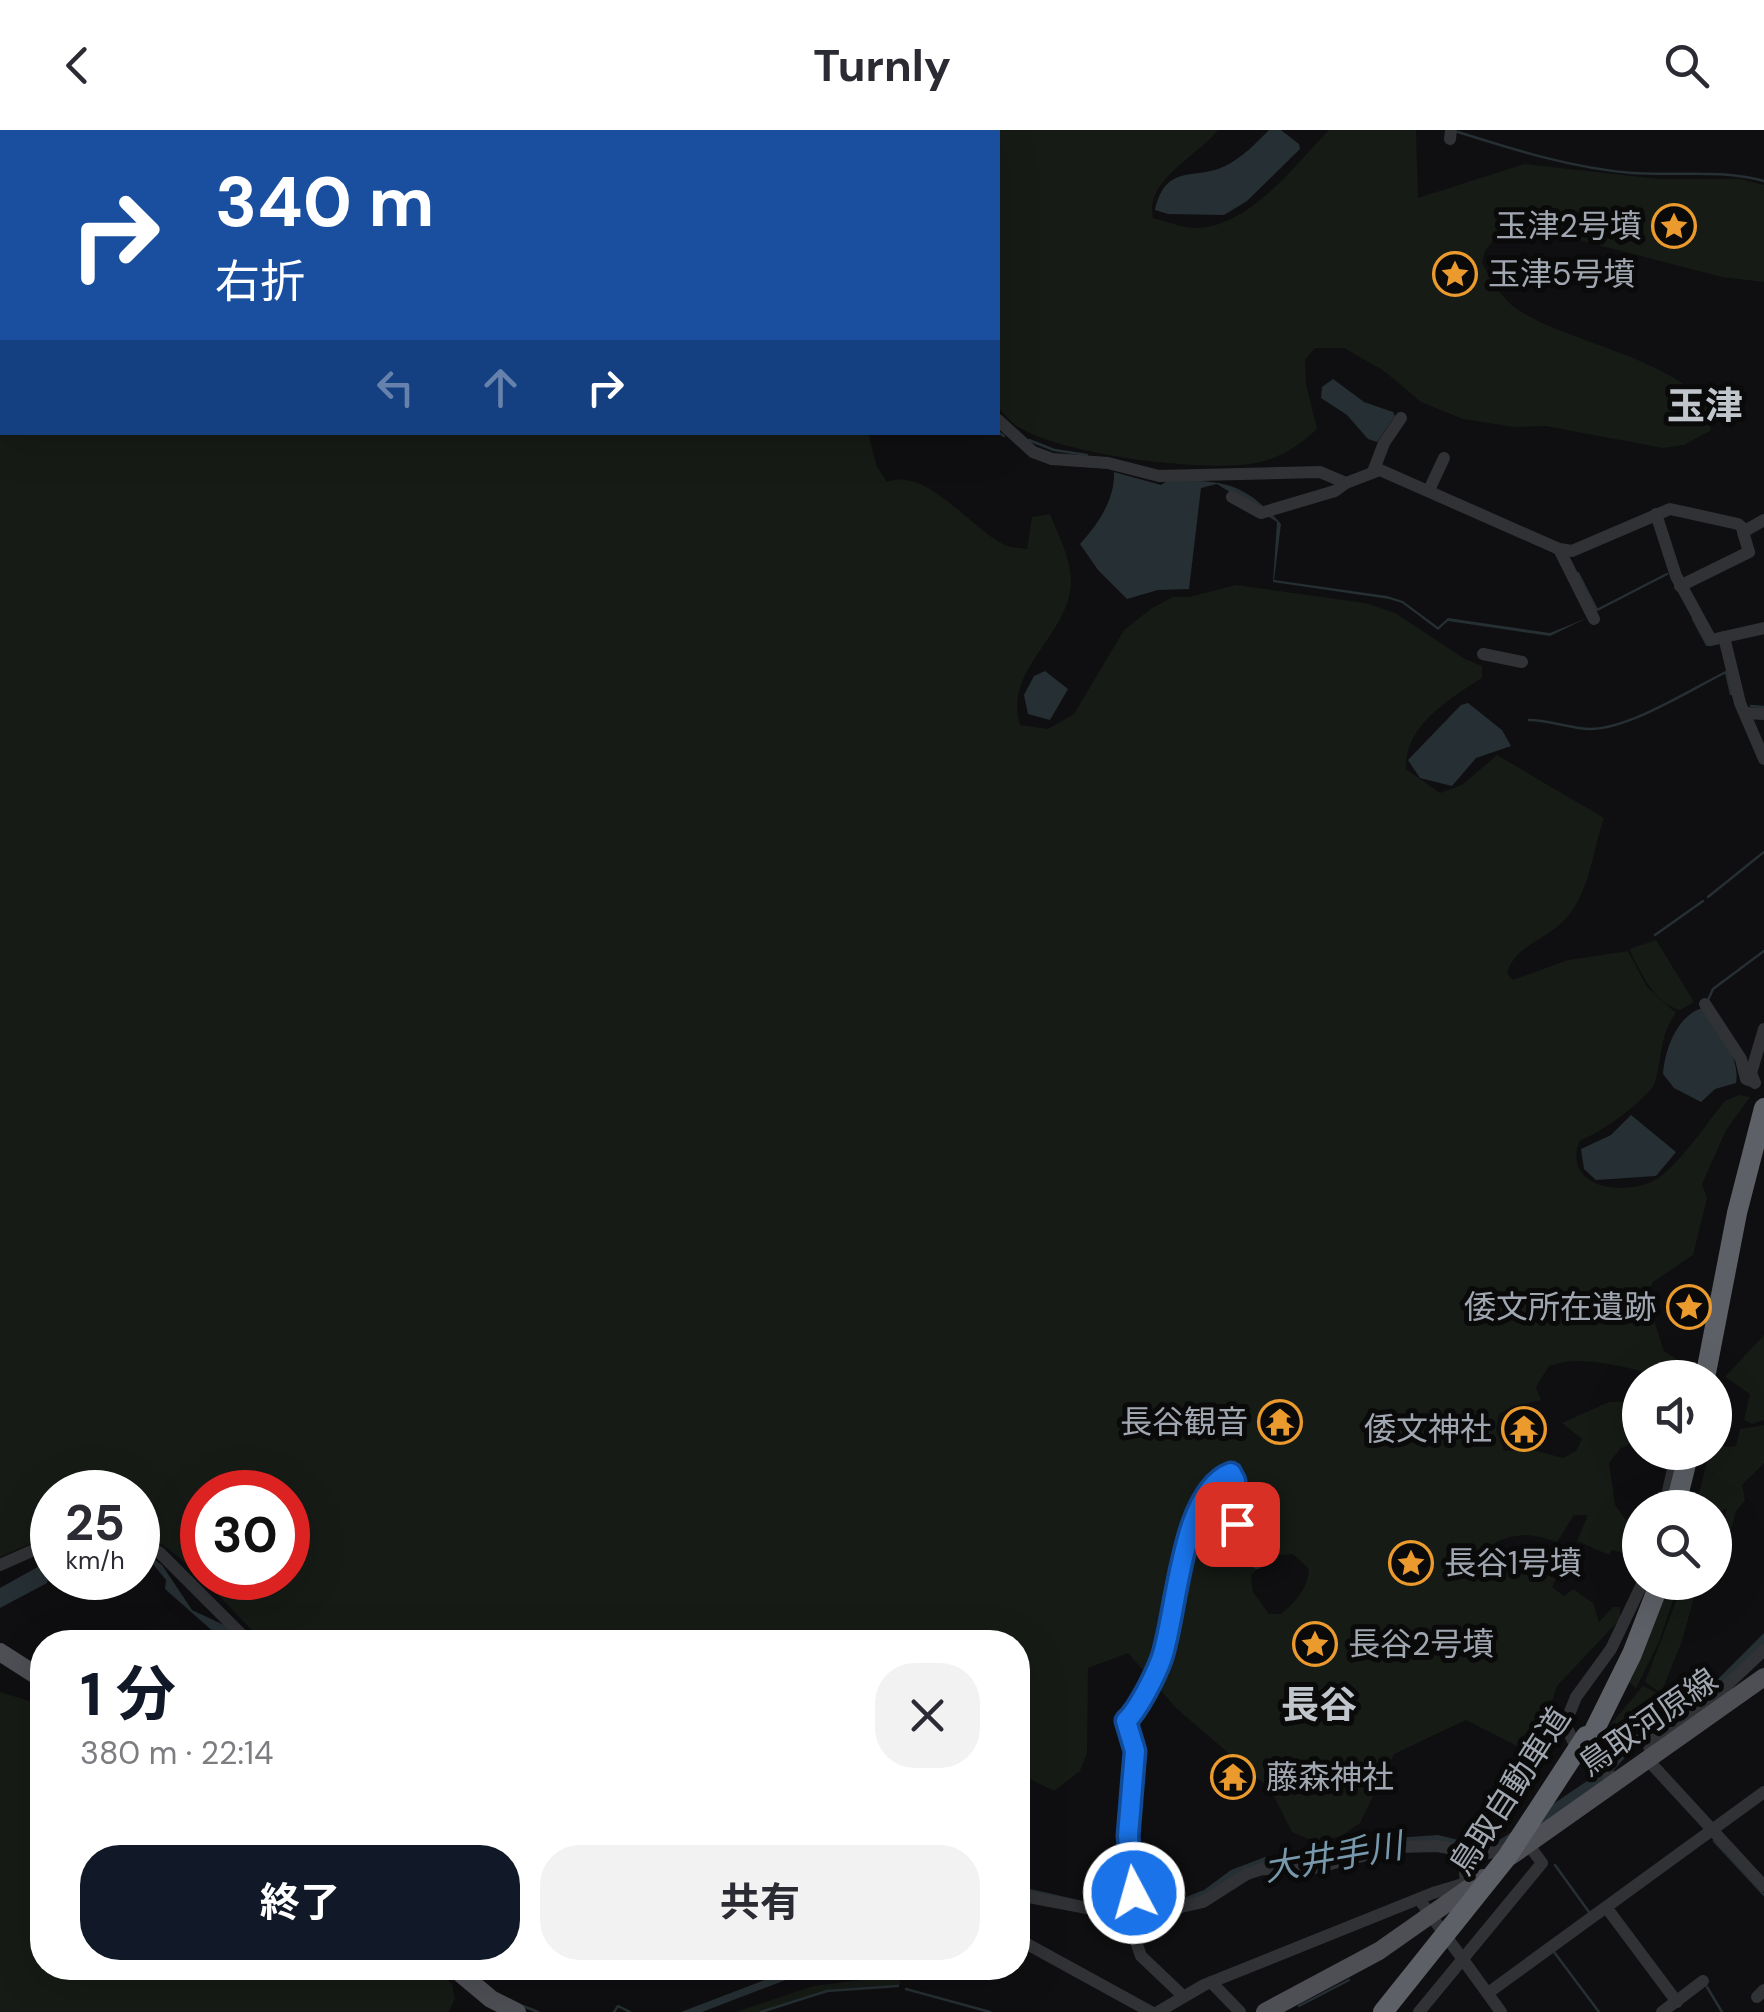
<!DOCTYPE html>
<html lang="ja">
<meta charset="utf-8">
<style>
:root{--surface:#fff;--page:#f2f2f3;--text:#2b2b33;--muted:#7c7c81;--accent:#111827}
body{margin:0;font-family:"DM Sans","Noto Sans JP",sans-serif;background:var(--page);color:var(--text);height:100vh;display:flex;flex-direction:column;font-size:38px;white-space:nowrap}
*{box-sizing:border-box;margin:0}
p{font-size:32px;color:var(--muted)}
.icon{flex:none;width:55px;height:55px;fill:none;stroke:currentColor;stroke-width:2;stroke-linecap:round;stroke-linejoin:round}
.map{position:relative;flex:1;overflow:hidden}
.panel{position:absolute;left:30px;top:1500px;width:1000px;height:350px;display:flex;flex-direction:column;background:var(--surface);border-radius:40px;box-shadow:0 10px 40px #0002}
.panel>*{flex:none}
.top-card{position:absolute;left:0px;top:0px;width:1000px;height:305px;box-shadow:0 10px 40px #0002;background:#1a4fa0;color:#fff;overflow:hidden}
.controls{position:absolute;left:1622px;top:1230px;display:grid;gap:20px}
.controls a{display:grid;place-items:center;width:110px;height:110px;border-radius:50%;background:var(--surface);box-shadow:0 10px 40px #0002;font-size:50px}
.speed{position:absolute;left:30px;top:1340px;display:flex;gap:20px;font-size:50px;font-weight:700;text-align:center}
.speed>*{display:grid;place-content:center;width:130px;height:130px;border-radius:50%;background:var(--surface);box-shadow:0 10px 40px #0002;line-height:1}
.speed small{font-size:25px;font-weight:400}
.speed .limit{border:15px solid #d22;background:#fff;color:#111}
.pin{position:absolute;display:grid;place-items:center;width:85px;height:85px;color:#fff;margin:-42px;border-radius:20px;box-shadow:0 5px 15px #0006}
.me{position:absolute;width:110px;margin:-55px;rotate:354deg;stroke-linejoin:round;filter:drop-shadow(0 0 8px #0008)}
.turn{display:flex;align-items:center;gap:35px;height:210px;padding:0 50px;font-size:45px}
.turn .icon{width:130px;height:130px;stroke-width:2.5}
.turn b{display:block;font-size:70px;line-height:85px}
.lanes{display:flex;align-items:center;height:95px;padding:0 50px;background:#0003;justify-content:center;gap:50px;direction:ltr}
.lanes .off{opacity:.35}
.round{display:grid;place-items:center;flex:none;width:105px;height:105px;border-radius:40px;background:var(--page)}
.summary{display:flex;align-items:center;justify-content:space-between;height:170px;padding:0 50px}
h1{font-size:60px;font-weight:700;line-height:75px;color:var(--accent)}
.action{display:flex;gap:20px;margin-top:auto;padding:20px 50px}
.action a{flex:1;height:115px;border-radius:40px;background:var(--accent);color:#fff;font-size:40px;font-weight:700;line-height:115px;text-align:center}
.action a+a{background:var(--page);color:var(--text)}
header{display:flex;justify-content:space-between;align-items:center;height:130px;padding:0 50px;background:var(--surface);font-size:45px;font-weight:700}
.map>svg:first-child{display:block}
.green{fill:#161b16;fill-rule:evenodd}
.water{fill:#262f33}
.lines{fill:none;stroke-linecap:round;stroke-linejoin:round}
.stream{stroke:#262f33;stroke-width:2.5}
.minor{stroke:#303235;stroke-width:12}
.major{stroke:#4d4f54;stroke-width:18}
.highway{stroke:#5d6066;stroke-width:20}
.highway-bridge{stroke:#5d6066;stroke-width:20}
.route-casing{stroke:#114b97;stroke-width:25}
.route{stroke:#1a73e8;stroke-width:18}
.labels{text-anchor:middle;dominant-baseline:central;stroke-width:10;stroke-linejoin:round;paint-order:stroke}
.poi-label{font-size:32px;fill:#a1a7b1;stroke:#0a0a0b;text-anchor:end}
.street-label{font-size:32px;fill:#a1a7b1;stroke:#0a0a0b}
.water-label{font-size:35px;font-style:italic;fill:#7898ac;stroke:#0a0a0b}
.quarter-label{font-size:38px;font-weight:bold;fill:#c1c6cd;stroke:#0a0a0b}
</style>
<header><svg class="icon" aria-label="back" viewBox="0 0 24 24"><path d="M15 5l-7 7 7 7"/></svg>Turnly<svg class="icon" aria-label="search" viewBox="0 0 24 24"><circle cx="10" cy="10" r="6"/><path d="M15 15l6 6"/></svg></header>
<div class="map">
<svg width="1764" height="1882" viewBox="0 0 1764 1882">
<rect width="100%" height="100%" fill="#0f0f11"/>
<g class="green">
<path d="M 0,0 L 1218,0 C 1197,27 1144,50 1153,88 C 1166,91 1185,99 1199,98 C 1252,94 1295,35 1329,0 L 1416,0 L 1418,68 L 1524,34 L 1659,49 L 1741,49 L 1764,55 L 1764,152 L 1722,147 L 1567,107 L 1502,99 L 1485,121 L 1482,133 C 1491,149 1503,171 1520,181 C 1574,215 1682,229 1714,286 L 1710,301 L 1684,315 L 1663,318 L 1546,296 L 1514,297 L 1463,289 L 1421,272 L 1384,241 L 1344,218 L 1315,218 L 1305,230 L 1306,254 L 1317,299 C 1298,317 1276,331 1249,334 C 1195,341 1067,325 1020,298 C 1011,293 1004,284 998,277 L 998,2 L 2,2 L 2,302 L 868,303 L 877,337 L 887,352 C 924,335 972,399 1003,414 C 1010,418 1019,418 1027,419 L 1032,387 L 1050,384 C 1058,404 1071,429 1071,451 C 1070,506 1003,538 1020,595 L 1048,599 L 1074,584 L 1124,500 L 1152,478 L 1173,467 L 1189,467 L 1236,455 L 1365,473 L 1395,483 L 1465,529 L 1482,536 L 1482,548 C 1449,569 1404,596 1406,639 L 1440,663 L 1462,655 L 1497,625 L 1604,688 C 1593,720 1590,758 1569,785 C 1552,808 1515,814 1507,843 L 1513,850 L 1568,830 L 1628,821 L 1647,857 L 1676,883 C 1660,903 1662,929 1655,952 C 1651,967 1597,1006 1580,1010 C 1560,1059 1628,1068 1658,1048 C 1681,1033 1707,992 1725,971 L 1739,965 L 1750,967 L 1726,1000 L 1702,1054 L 1707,1068 L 1693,1125 L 1653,1152 L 1646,1166 L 1664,1221 L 1686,1235 L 1688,1247 C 1641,1248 1594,1220 1549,1236 L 1536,1257 L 1541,1270 L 1513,1276 L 1499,1284 L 1496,1300 L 1504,1321 L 1529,1319 L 1563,1328 L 1576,1321 L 1582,1309 L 1562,1293 L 1609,1272 L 1640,1271 L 1640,1310 L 1621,1318 L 1609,1333 L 1615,1375 L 1628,1393 L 1637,1427 L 1612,1420 L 1609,1425 L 1577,1411 L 1588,1385 L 1574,1385 L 1557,1412 C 1533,1404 1520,1402 1496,1412 L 1504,1425 L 1556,1449 L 1552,1457 L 1564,1466 L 1573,1459 L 1593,1473 L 1599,1492 L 1613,1477 L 1620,1477 L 1620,1489 L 1557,1556 L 1542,1602 L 1521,1618 L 1466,1590 L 1394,1624 L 1360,1693 L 1340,1707 L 1313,1711 L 1292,1702 L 1270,1659 L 1176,1578 L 1128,1523 L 1088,1538 L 1087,1623 L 1080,1641 L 1054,1661 L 1018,1643 L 1018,1512 L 264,1512 C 224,1474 188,1425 138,1400 L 138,1362 L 52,1362 L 52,1404 L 0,1427 ZM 202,1362 L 288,1362 L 288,1448 L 202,1448 ZM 1293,1424 L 1309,1439 C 1307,1460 1297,1470 1281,1484 L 1269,1484 L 1253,1462 L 1251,1445 L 1274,1426 Z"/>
<path d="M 1656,810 L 1694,872 L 1680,880 C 1655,873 1642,845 1631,823 L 1630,819 Z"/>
<polygon points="1764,1205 1764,1290 1752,1294 1744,1290 1750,1264 1725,1247"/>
<polygon points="1764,1295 1764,1333 1742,1355 1745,1370 1736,1381 1717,1450 1715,1420 1727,1378 1720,1382 1715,1404 1715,1378 1696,1377 1709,1323 1715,1322 1715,1312 1726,1317 1736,1316 1740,1299"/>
<polygon points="1669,1453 1679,1453 1659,1512 1636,1558 1627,1550 1632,1548"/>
<polygon points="1683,1453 1698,1453 1682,1511 1661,1563 1645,1552"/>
<polygon points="1643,1556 1659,1564 1655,1571 1608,1617 1594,1614"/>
<polygon points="0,1562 42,1575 42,1838 434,1838 452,1854 455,1868 449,1882 0,1882"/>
<polygon points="879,1848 898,1849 901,1853 899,1856 827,1860 760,1882 736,1882 813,1856"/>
</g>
<g class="water">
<path d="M 1269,0 L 1281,0 L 1299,14 L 1300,19 L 1247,71 L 1224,85 L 1168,84 L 1155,80 C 1166,32 1195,51 1225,36 C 1242,28 1256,13 1269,0 Z"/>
<polygon points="1333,249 1364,272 1393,282 1395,286 1377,312 1368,309 1347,285 1321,268 1322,257"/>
<path d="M 1114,342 L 1161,355 L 1167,351 C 1221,350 1243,351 1281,394 L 1274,450 L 1387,466 L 1403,471 L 1438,497 L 1448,488 L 1550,503 L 1587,488 L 1550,506 L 1448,491 L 1438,500 L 1402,473 L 1389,469 L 1273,452 L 1277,392 L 1217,354 L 1201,358 L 1189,459 L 1158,460 L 1127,469 L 1098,440 L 1080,414 C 1099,393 1115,369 1114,342 Z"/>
<polygon points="1045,541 1068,559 1050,590 1028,584 1024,565 1034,546"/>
<polygon points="1468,573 1502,600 1511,616 1476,628 1452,656 1420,648 1408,630 1461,575"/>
<path d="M 1702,878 C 1716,900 1741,926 1736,953 L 1715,959 L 1701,972 L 1674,958 L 1663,944 C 1665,919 1677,886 1702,878 Z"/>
<polygon points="1631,985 1676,1022 1656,1046 1596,1050 1584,1039 1581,1019 1611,1005"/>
<polygon points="138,1418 162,1435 192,1480 224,1495 241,1512 225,1512 165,1459 166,1450 148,1428 138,1425"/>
<polygon points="52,1429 47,1453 0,1478 0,1458"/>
<path d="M 1764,1503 L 1764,1516 L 1709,1566 L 1636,1615 L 1605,1650 L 1517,1712 L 1491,1721 L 1441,1713 L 1297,1739 C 1260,1732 1231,1764 1196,1771 C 1137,1783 1076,1771 1018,1763 L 1018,1756 L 1087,1772 L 1181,1769 L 1204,1760 L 1231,1740 L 1265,1727 L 1297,1732 L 1395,1708 L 1438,1705 L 1475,1714 L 1501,1709 L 1605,1639 L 1629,1610 L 1713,1554 Z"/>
<polygon points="796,1838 817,1838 702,1882 681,1882"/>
</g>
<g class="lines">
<g class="stream">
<path d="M 1458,2 C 1515,20 1572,38 1632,43 C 1676,46 1721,39 1764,51"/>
<polyline points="998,302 1004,306"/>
<polyline points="1029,310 1054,320 1087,325"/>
<polyline points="1578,443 1597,480 1667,444"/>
<polyline points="1693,489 1707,515"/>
<polyline points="1751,576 1764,577"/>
<path d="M 1529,590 C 1551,590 1571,599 1590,599 C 1629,599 1690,560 1726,542 L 1731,564"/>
<polyline points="1708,767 1764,722"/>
<polyline points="1655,805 1703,771"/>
<polyline points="1708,870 1713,859 1764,821"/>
<polyline points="1714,1711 1764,1765"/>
<polyline points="1555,1735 1589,1782"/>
<polyline points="1554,1822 1599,1882"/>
<polyline points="1707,1857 1722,1882"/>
<polyline points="906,1859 990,1882"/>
<polyline points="523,1876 538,1882"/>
<polyline points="1299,1876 1349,1850"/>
<polyline points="614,1882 618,1876 630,1882"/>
<polyline points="761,1882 827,1861 898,1856"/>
</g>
<g class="minor">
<polyline points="1450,9 1451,0"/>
<polyline points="998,290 1033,322 1052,329 1108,333 1159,346 1320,342 1346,353 1380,340 1559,419 1572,421 1670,379 1738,394 1745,400"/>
<polyline points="1373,342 1384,313 1401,288"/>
<polyline points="1429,360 1444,328"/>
<polyline points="1232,367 1261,383 1335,361 1346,353"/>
<polyline points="1656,384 1676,446 1711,510 1764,498"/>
<polyline points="1559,419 1594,489"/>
<polyline points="1680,456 1749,422 1743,402 1764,390"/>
<polyline points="1724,507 1740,573 1764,629"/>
<polyline points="1483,524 1522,532"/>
<polyline points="1745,583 1764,584"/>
<polyline points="1705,874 1741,929 1746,949 1752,951"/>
<polyline points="1755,953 1751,943 1764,899"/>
<polyline points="1664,1378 1677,1322"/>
<polyline points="138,1410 160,1423 249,1512"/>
<polyline points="0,1435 52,1412"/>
<polyline points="1122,1585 1133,1605 1135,1621 1128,1706 1136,1812 1141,1826 1182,1865"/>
<path d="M 1126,1591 C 1138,1580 1155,1547 1161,1531 C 1178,1487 1180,1362 1231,1343 L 1235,1351 L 1238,1414 L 1242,1423 L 1257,1433 L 1260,1429 L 1252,1392"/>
<polyline points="1654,1624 1646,1612 1725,1557 1764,1520"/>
<polyline points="1647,1629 1764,1756"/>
<polyline points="1616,1651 1574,1613 1565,1594 1576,1567 1611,1519 1643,1452"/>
<polyline points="1463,1723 1466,1753"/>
<polyline points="1018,1765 1087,1778 1181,1777 1203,1772 1247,1744 1262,1739 1306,1740 1399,1717 1437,1716 1485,1724 1528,1714 1542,1733 1419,1882"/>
<polyline points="1419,1769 1501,1882"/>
<polyline points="1606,1777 1677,1872"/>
<polyline points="1018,1809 1151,1882"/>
<polyline points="1211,1852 1240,1882"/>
<polyline points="1488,1863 1764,1662"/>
<polyline points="1757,1867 1764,1860"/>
<polyline points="1158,1882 1204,1855 1433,1763 1473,1751"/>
<polyline points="1662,1882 1703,1851"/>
</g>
<g class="major">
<polyline points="0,1522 42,1549"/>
<polyline points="1511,1726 1764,1547"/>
<polyline points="454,1838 491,1869 517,1882"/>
<polyline points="1265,1882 1379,1821 1483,1748"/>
</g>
<g class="highway">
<polyline points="1705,1248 1737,1083 1764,978"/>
<polyline points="1675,1378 1689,1322"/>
<polyline points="1590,1609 1632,1524 1660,1452"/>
</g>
<polyline class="highway-bridge" points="1383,1882 1507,1727 1586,1606"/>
</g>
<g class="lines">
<g class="route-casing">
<path id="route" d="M 1134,1763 L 1128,1706 L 1135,1621 L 1126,1591 C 1138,1580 1155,1546 1161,1530 C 1177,1487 1180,1362 1231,1343 L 1235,1351 L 1237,1394"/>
</g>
<use href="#route" class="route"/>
</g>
<defs>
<g id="sight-ring" transform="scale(2.25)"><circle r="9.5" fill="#0a0a0b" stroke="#eb9a2d" stroke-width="1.5"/><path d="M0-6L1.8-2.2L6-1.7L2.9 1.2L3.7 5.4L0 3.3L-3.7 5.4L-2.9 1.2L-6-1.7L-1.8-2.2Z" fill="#eb9a2d"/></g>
<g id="temple-ring" transform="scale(2.25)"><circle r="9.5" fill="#0a0a0b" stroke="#eb9a2d" stroke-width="1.5"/><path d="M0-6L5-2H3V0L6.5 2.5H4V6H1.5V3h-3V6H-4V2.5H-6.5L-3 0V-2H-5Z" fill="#eb9a2d"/></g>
</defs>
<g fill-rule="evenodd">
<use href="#sight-ring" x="1674" y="96"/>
<use href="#sight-ring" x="1455" y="144"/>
<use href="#sight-ring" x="1689" y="1177"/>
<use href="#temple-ring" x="1280" y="1292"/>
<use href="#temple-ring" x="1524" y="1299"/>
<use href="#sight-ring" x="1411" y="1433"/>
<use href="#sight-ring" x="1315" y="1514"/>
<use href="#temple-ring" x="1233" y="1647"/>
</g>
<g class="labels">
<g class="poi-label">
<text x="1642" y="96">玉津2号墳</text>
<text x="1488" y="144" text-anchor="start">玉津5号墳</text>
<text x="1656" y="1177">倭文所在遺跡</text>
<text x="1248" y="1292">長谷観音</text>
<text x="1492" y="1299">倭文神社</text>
<text x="1444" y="1433" text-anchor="start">長谷1号墳</text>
<text x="1348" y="1514" text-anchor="start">長谷2号墳</text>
<text x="1266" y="1647" text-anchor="start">藤森神社</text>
</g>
<g class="street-label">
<text transform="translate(1648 1592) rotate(-35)">鳥取河原線</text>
<text transform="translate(1510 1661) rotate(-57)">鳥取自動車道</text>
</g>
<g class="water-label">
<text transform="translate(1333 1727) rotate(-10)">大井手川</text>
</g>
<g class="quarter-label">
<text x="1705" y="276">玉津</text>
<text x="1319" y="1575">長谷</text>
</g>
</g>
</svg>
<div class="controls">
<a><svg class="icon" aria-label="sound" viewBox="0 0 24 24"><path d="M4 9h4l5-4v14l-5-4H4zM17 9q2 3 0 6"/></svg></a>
<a><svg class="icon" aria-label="search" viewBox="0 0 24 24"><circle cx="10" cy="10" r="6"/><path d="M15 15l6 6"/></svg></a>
</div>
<div class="speed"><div>25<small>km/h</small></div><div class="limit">30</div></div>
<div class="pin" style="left:1237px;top:1394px;background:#d93025"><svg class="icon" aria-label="arrive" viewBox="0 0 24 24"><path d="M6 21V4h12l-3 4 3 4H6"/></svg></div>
<svg class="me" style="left:1134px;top:1763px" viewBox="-20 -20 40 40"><circle r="17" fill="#1a73e8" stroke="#fff" stroke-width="3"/><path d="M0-11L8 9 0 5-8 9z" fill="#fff"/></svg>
<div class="top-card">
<div class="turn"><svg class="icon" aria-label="right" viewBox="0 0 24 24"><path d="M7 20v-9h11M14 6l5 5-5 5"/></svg><div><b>340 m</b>右折</div></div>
<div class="lanes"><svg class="icon off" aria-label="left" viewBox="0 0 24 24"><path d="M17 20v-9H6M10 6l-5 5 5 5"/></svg><svg class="icon off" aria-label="ahead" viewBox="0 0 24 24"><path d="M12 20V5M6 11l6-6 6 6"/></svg><svg class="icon" aria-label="right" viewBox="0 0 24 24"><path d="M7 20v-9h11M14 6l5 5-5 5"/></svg></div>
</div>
<section class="panel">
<div class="summary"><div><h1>1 分</h1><p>380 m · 22:14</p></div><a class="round"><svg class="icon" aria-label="close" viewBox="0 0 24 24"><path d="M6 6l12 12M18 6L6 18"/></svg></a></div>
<div class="action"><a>終了</a><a>共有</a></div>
</section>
</div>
